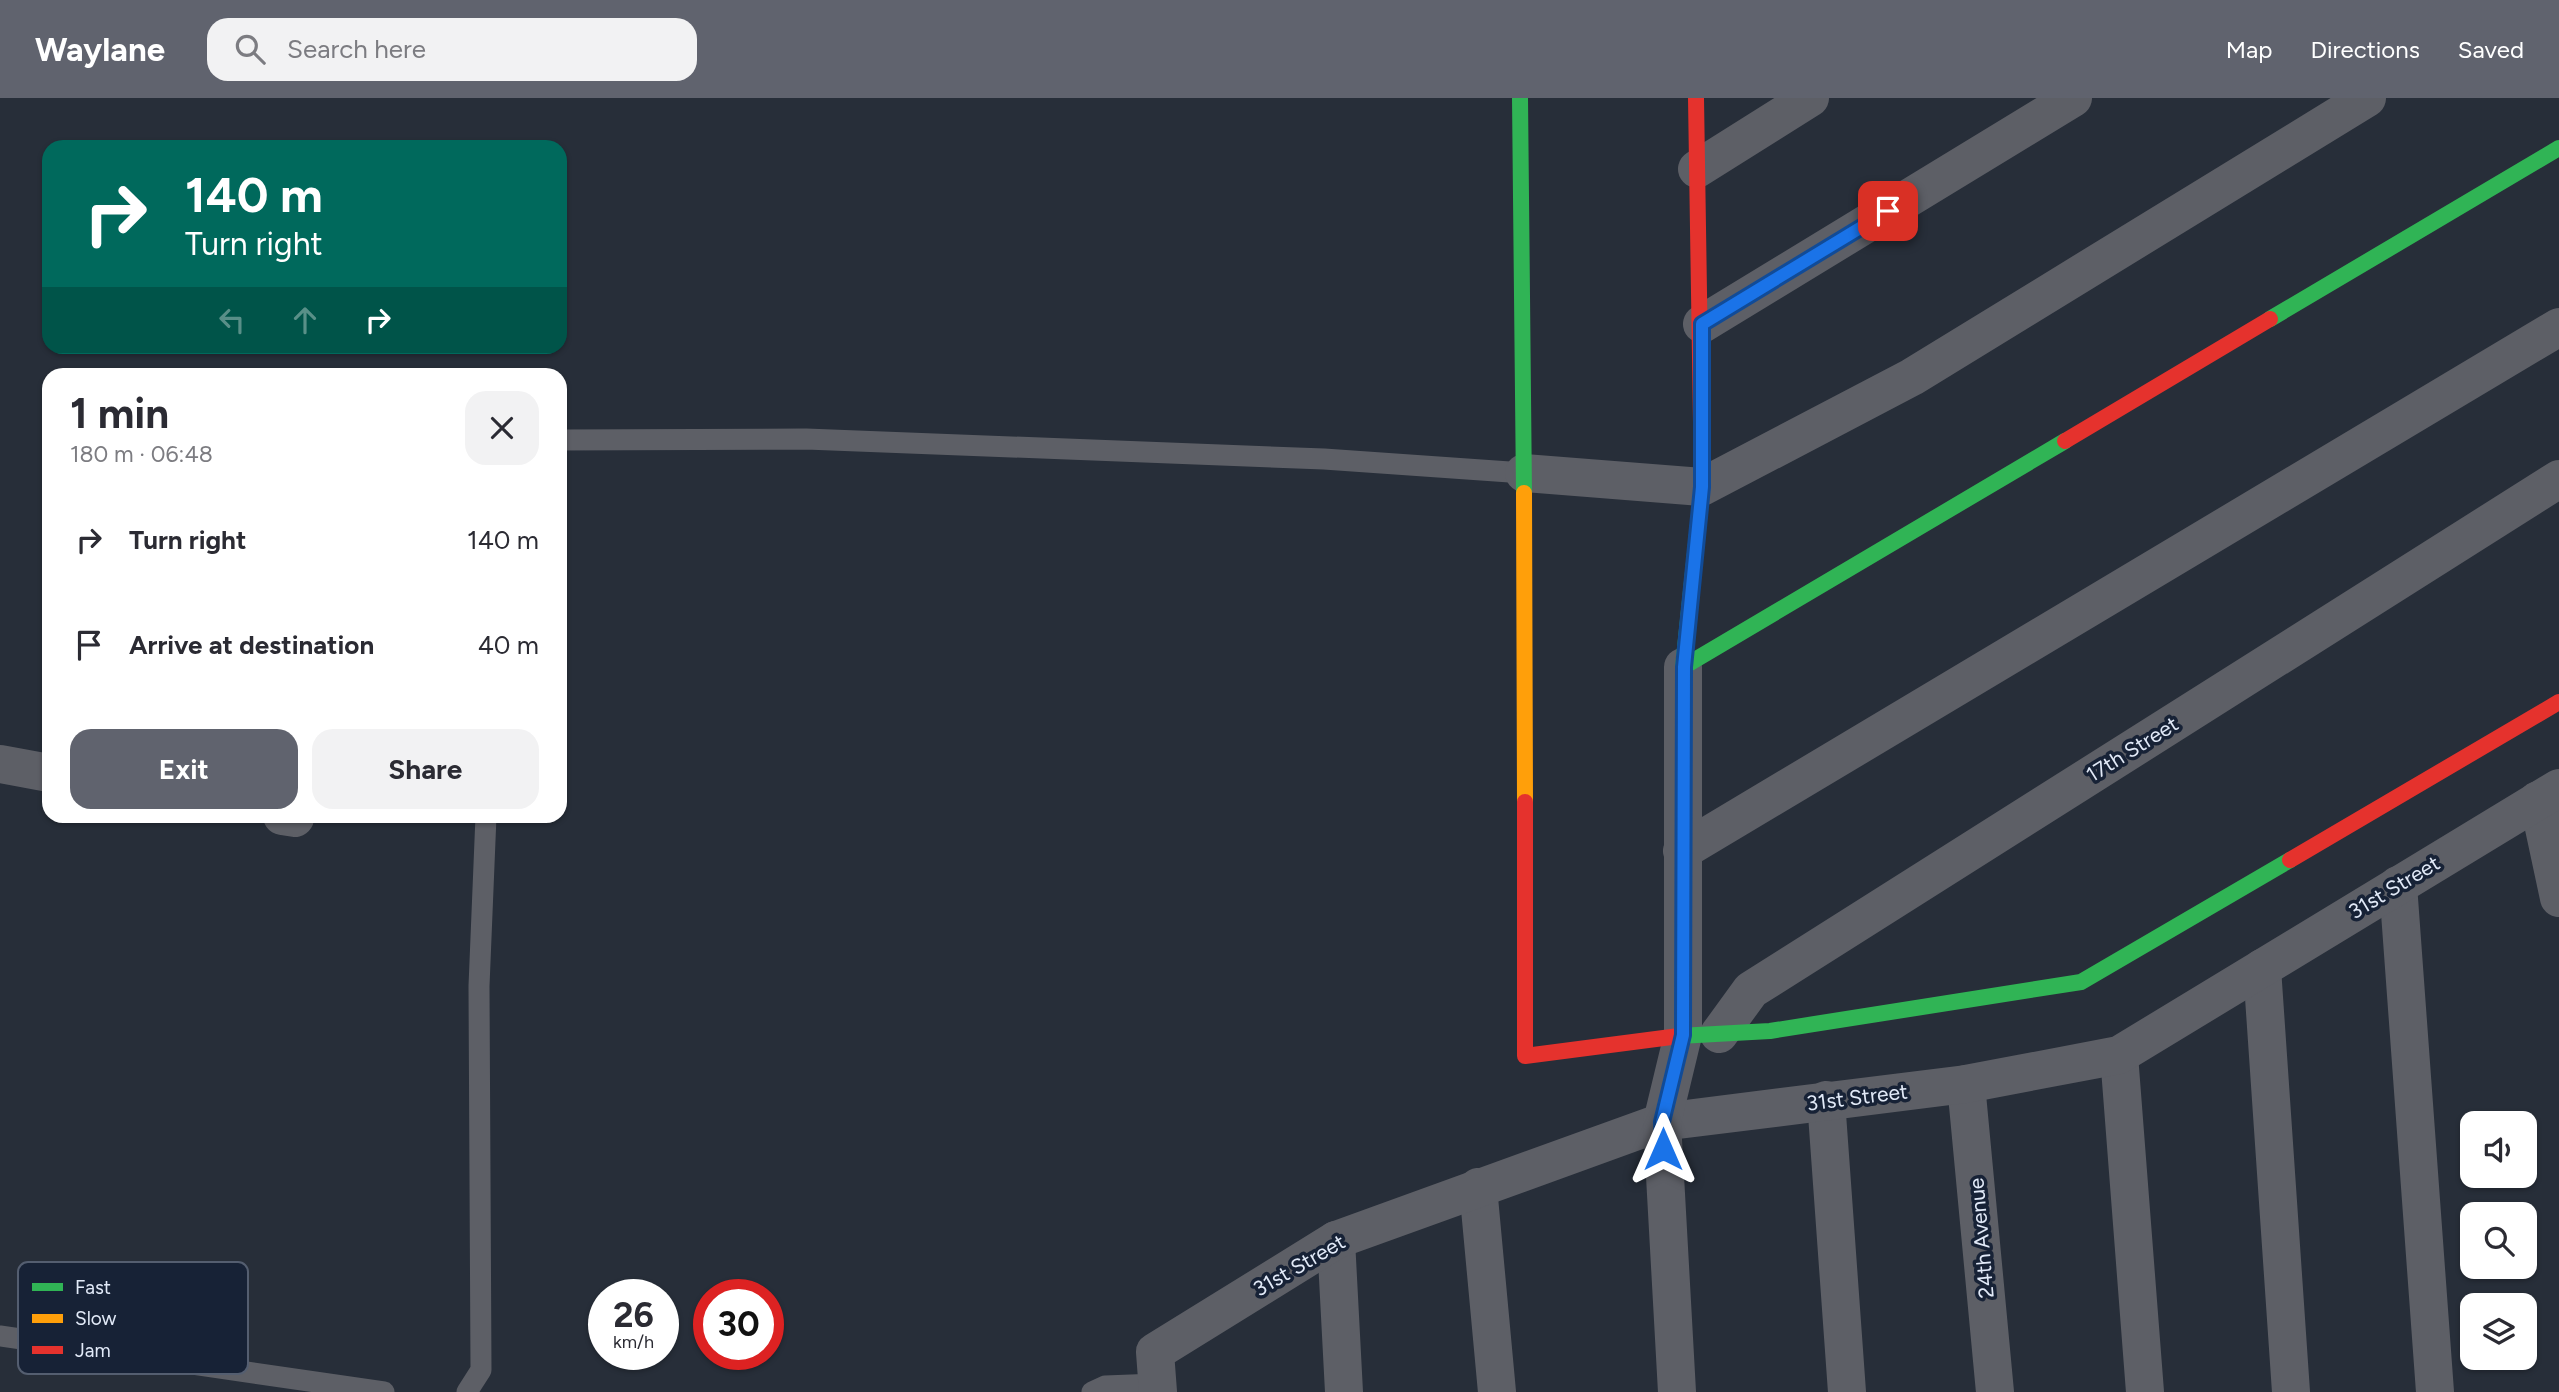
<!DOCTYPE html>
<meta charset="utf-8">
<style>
:root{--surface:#fff;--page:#f2f2f3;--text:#2b2b33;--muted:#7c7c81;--accent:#60636e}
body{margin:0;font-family:Figtree,sans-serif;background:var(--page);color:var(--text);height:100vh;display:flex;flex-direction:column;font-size:26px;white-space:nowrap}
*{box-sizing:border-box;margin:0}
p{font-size:23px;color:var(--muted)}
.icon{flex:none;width:38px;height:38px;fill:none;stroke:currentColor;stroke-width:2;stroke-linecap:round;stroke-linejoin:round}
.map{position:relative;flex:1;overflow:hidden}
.side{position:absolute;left:42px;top:270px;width:525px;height:455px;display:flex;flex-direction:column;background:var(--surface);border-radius:21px;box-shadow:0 2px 5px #0004}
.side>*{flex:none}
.hud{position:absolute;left:42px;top:42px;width:525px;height:214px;border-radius:21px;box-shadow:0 2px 5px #0004;background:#00695c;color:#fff;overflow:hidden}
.fabs{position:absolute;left:2460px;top:1013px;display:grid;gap:14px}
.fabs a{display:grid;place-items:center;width:77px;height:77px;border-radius:14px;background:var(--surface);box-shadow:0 2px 5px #0004;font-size:35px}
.speed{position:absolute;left:588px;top:1181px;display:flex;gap:14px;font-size:35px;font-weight:700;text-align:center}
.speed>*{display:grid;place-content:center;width:91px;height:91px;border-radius:50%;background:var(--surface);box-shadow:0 2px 5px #0004;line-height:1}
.speed small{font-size:18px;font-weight:400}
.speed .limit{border:10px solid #d22;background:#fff;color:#111}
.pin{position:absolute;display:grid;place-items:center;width:60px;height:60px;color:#fff;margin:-30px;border-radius:14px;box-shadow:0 4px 10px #0006}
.me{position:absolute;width:77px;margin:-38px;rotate:0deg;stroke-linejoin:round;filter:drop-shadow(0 0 5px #0008)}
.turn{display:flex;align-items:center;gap:24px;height:147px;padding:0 28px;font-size:32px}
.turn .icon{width:91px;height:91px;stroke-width:2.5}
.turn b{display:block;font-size:49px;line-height:60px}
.lanes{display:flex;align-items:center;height:66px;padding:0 28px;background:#0003;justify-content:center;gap:35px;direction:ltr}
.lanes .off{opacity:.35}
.round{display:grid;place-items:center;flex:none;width:74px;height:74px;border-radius:21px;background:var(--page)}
.overview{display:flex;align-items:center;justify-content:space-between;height:119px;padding:0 28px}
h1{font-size:42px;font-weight:700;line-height:52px}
.primary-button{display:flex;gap:14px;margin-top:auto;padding:14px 28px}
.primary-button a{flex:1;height:80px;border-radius:21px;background:var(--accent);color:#fff;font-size:28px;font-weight:700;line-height:80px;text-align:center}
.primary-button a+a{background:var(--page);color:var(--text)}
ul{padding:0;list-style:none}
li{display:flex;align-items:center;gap:21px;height:105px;padding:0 28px}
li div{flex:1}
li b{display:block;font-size:26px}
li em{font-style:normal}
header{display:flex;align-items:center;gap:42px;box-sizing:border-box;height:98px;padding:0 35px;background:var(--accent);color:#fff}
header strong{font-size:33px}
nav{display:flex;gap:38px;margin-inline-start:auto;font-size:24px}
.search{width:490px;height:63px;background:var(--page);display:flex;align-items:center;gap:18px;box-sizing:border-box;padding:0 24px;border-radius:21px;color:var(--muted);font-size:26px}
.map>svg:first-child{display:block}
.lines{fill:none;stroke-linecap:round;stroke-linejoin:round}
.lane{stroke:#5d5f66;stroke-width:21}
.street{stroke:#5d5f66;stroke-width:38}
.fast{stroke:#30b455;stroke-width:16}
.slow{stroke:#ff9f0a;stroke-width:16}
.jam{stroke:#e5322d;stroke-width:16}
.route-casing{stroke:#114b97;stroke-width:18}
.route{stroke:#1a73e8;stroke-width:12}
.labels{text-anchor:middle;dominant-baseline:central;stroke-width:7;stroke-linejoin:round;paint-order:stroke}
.street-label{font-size:21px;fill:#e2eaf8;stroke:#172236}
.key{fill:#172236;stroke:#545e70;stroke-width:2}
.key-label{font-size:19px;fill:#e2eaf8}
</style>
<header>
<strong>Waylane</strong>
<div class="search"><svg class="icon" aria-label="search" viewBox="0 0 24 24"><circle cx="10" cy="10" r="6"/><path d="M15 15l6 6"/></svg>Search here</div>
<nav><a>Map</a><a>Directions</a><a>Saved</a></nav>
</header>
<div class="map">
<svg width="2559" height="1294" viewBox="0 0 2559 1294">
<rect width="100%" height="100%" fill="#272e39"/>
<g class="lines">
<g class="lane">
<polyline points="560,342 806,341 1324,361 1524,375"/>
<polyline points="0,1238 384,1294"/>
<polyline points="467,1294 481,1272 479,888 486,718"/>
<polyline points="1092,1294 1105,1288 1157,1286"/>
</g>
<g class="street">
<polyline points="1697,71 1810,0"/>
<polyline points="1702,226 2073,0"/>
<polyline points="1524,375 1702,389 1912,279 2367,0"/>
<polyline points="0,666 49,675"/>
<polyline points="2538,702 2559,800"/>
<polyline points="282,718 295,720"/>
<polyline points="1682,753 2559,229"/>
<polyline points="2398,787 2435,1294"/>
<polyline points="2262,870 2291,1294"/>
<polyline points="1719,936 1751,892 2559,381"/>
<polyline points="2119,957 2145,1294"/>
<polyline points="1966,986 1995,1294"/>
<polyline points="1826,1002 1847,1294"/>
<polyline points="1478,1089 1497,1294"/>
<polyline points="1336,1142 1344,1294"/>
<polyline points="1158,1294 1155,1254 1336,1142 1662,1024 1966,986 2119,957 2559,690"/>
<polyline points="1677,1294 1662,1024 1683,937 1683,569"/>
</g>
<g class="fast">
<polyline points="1520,0 1524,395"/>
<polyline points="2270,221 2559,50"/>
<polyline points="1698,426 1683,569 2065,343"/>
<polyline points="1679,938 1770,933 2081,884 2290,762"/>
</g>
<polyline class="slow" points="1524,395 1525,704"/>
<g class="jam">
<polyline points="1696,0 1702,389 1698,426"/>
<polyline points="2065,343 2270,221"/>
<polyline points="1525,704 1525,958 1679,938"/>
<polyline points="2290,762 2559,604"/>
</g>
</g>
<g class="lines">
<g class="route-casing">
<polyline id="route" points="1663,1051 1662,1024 1683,937 1684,569 1702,389 1702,226 1888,113"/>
</g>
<use href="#route" class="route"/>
</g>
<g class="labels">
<g class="street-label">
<text transform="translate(2132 651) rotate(-32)">17th Street</text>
<text transform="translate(2394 789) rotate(-31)">31st Street</text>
<text transform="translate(1857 999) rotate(-7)">31st Street</text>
<text transform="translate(1981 1140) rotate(-95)">24th Avenue</text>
<text transform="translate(1299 1167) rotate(-30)">31st Street</text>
</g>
</g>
<rect x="18" y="1164" width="230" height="112" rx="10" class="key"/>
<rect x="32" y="1185" width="31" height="8" fill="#30b455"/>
<rect x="32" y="1216" width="31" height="9" fill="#ff9f0a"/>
<rect x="32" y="1248" width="31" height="8" fill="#e5322d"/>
<g class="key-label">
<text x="75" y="1196">Fast</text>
<text x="75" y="1227">Slow</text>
<text x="75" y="1259">Jam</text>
</g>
</svg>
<div class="fabs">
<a><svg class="icon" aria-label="sound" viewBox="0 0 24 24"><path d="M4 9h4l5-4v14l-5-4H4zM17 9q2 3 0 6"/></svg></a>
<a><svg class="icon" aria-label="search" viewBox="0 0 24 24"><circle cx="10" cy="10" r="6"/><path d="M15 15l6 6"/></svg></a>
<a><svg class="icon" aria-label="layers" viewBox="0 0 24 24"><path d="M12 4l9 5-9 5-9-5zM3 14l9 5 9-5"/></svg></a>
</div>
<div class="speed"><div>26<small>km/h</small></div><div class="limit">30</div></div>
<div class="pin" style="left:1888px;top:113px;background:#d93025"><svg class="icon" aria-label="arrive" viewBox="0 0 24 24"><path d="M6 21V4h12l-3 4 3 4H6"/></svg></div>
<svg class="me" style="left:1663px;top:1051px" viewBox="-20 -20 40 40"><path d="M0-17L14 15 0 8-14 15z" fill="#1a73e8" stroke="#fff" stroke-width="4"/></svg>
<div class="hud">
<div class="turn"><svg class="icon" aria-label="right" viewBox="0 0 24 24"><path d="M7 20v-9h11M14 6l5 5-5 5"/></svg><div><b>140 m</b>Turn right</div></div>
<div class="lanes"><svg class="icon off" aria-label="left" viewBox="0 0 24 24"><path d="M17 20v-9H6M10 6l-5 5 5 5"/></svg><svg class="icon off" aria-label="ahead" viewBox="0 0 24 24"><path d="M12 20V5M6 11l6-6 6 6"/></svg><svg class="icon" aria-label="right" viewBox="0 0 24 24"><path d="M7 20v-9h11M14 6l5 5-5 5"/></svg></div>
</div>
<section class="side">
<div class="overview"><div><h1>1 min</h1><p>180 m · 06:48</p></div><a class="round"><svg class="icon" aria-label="close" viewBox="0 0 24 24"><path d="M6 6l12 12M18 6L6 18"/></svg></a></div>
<ul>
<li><svg class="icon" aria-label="right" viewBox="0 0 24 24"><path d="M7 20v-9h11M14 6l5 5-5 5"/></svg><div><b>Turn right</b></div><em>140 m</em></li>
<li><svg class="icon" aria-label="arrive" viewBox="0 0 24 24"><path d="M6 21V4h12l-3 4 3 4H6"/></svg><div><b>Arrive at destination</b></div><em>40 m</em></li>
</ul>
<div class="primary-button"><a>Exit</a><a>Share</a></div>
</section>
</div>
